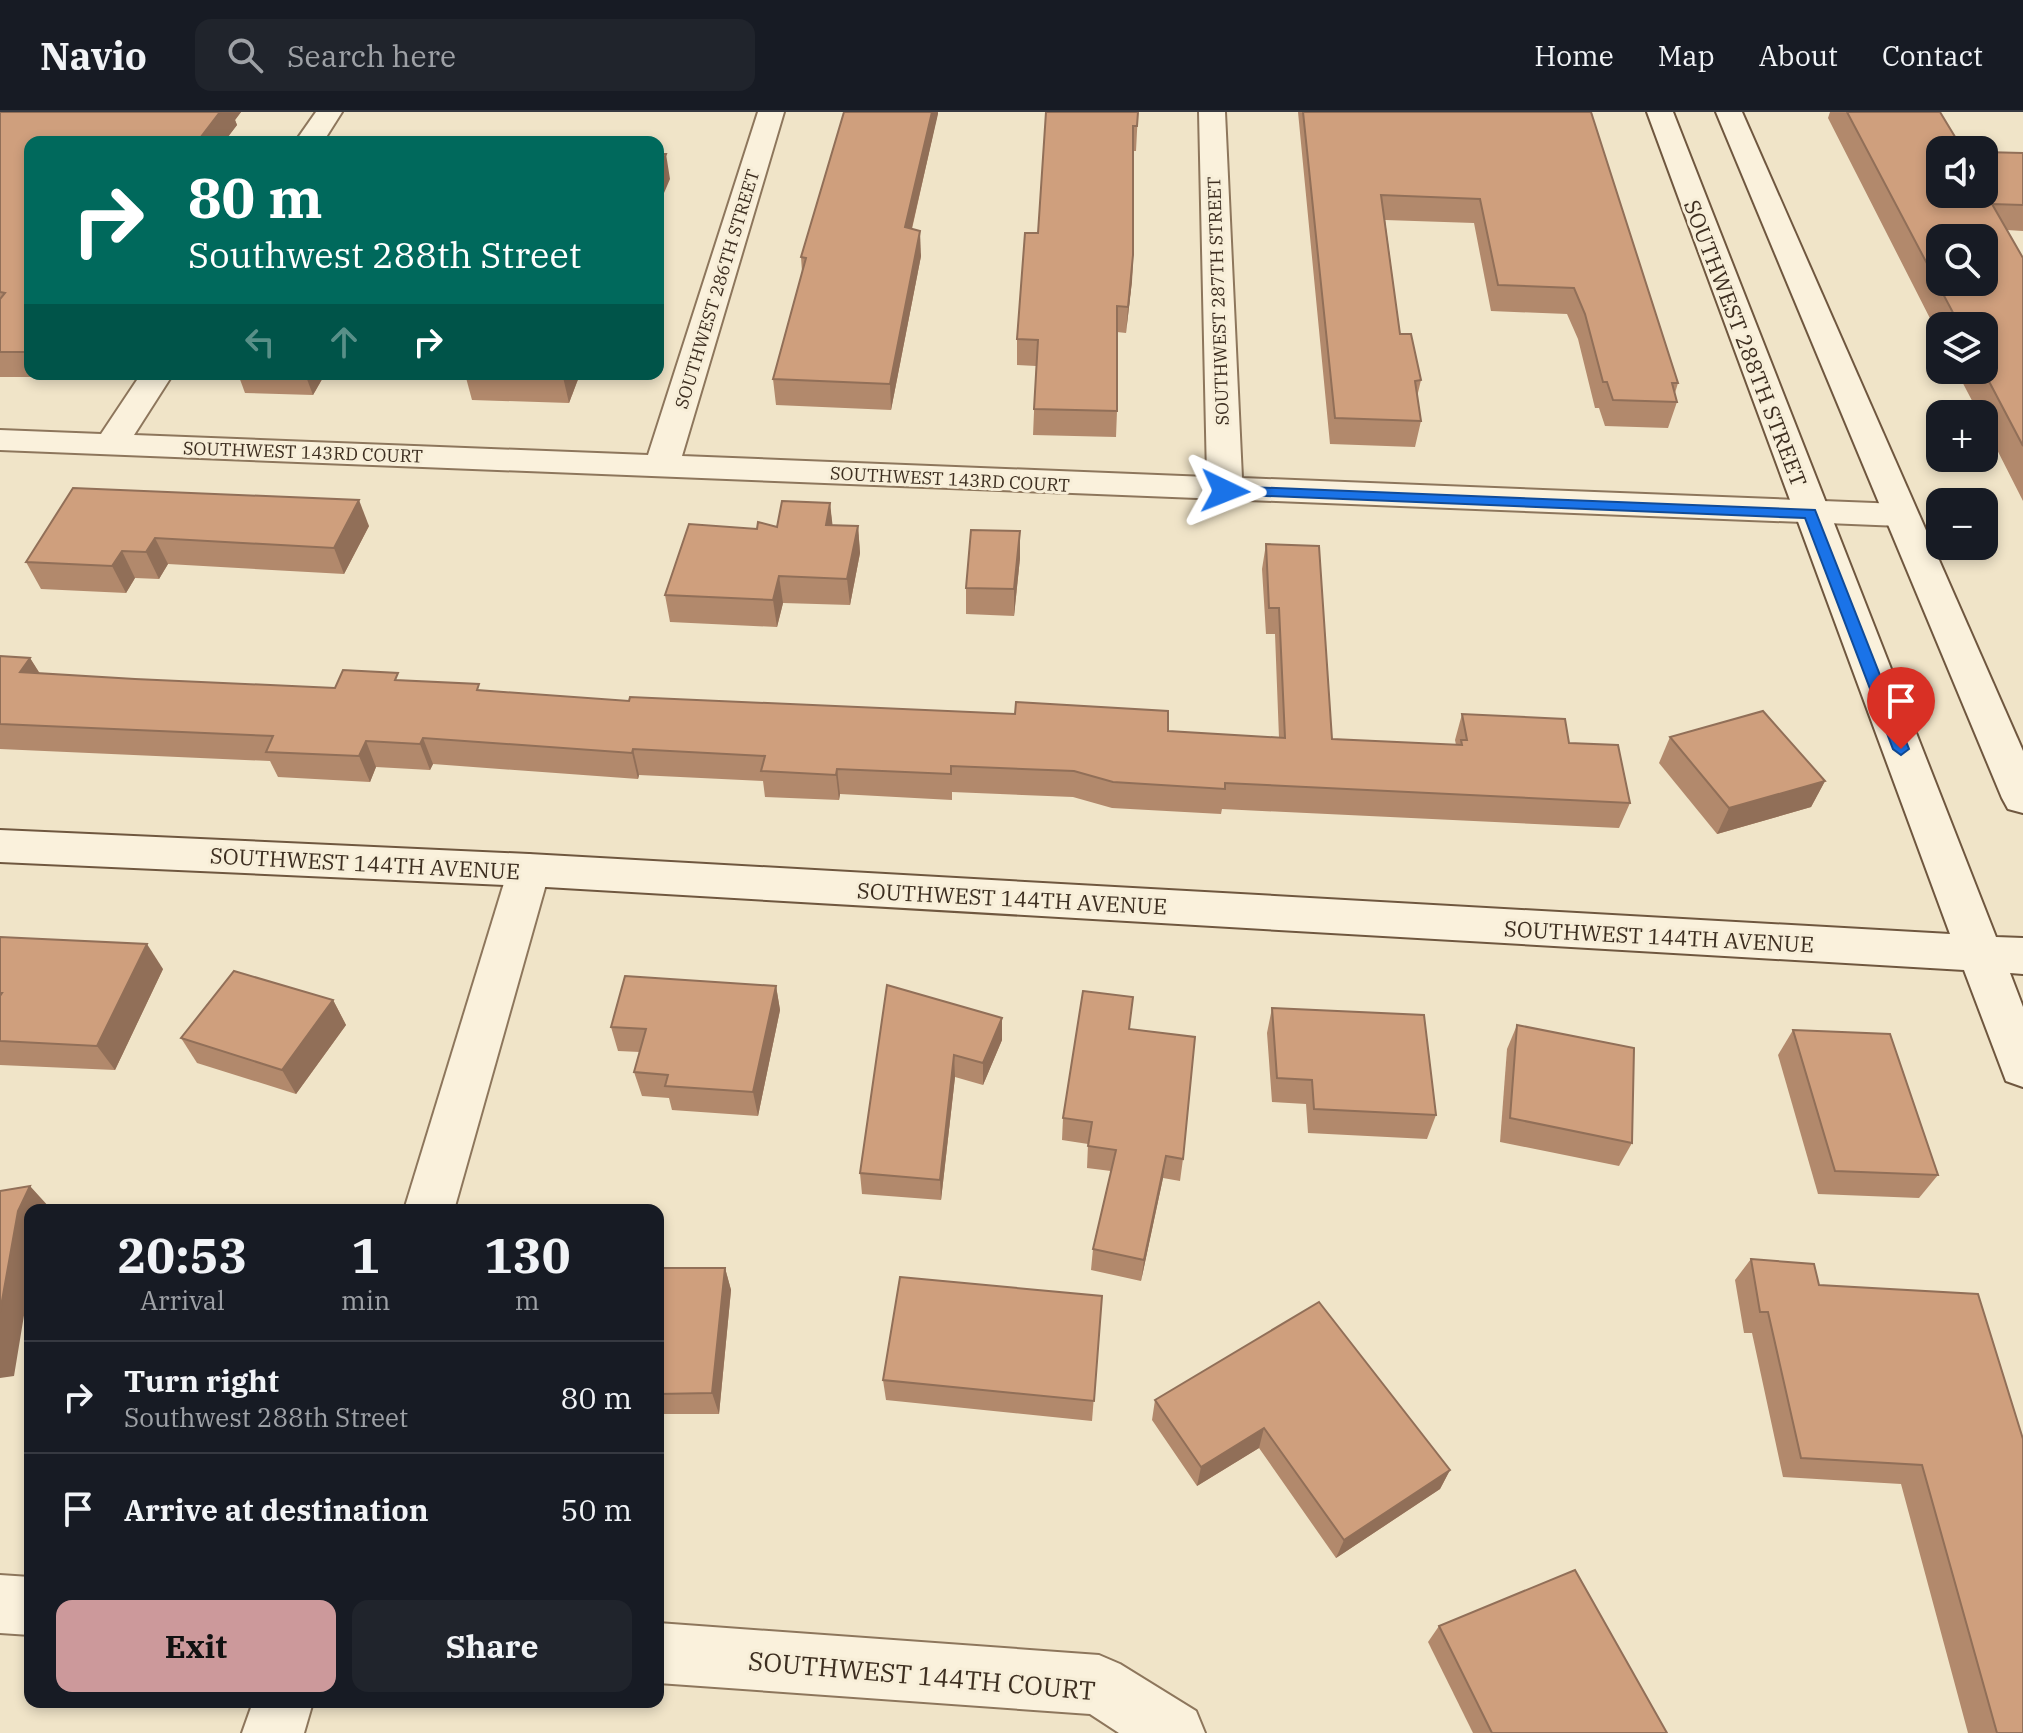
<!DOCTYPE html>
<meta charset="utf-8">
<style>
:root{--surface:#171b24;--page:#20242c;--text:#f1f3f6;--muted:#9ea1a6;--line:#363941;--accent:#cc999b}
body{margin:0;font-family:"IBM Plex Serif",serif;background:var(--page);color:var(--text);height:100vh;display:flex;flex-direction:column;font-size:30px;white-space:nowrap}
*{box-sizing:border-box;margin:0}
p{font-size:26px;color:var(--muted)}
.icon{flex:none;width:44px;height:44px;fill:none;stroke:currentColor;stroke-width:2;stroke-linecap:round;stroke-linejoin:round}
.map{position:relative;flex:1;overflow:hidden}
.drawer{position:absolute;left:24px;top:1092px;width:640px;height:504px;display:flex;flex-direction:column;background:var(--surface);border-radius:16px;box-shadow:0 4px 12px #0003}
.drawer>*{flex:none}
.hud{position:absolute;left:24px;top:24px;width:640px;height:244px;border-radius:16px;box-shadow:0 4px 12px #0003;background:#00695c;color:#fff;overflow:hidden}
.controls{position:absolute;left:1926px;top:24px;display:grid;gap:16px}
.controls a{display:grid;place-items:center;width:72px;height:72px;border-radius:16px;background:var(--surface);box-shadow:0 4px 12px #0003;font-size:40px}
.pin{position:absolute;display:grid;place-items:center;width:68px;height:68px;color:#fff;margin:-82px -34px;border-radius:50% 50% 50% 0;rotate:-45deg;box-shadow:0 0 8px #0007}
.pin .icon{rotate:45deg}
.me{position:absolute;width:88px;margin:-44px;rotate:92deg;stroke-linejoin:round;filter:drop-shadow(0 0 6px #0008)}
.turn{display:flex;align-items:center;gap:28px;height:168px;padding:0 32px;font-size:36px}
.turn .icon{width:104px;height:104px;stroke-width:2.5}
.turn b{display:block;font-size:56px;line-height:68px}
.lanes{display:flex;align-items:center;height:76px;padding:0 32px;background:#0003;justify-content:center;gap:40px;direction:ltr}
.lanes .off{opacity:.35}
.eta{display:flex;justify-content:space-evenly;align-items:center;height:136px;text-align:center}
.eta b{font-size:48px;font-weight:700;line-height:56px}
.primary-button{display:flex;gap:16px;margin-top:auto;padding:16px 32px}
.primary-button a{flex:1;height:92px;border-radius:16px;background:var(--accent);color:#111;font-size:32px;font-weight:700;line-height:92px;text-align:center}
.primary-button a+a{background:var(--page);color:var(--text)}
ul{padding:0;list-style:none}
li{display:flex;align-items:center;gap:24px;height:112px;padding:0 32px;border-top:2px solid var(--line)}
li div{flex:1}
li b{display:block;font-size:30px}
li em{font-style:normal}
header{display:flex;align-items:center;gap:48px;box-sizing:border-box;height:112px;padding:0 40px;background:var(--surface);border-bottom:2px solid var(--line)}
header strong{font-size:38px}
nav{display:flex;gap:44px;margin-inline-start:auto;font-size:28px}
.search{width:560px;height:72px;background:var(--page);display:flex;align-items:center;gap:20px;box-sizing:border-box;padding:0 28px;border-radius:16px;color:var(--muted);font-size:30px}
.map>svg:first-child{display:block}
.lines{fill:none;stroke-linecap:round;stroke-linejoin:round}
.street-casing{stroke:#8d765c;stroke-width:4}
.secondary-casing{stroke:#6f573f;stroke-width:4}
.street{fill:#faf1dc;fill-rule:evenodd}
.secondary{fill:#faf1dc;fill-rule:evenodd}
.wall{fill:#b2896c}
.shaded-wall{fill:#916f58}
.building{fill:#cf9f7d;stroke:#916f58;stroke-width:2;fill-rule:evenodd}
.route{fill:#1a73e8;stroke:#114b97;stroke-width:2}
.labels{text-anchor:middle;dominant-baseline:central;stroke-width:6;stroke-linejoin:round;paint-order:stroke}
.far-street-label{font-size:18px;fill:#3d2e20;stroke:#f7eed8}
.street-label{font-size:22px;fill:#3d2e20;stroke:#f7eed8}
.near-street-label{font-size:26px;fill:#3d2e20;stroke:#f7eed8}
</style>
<header>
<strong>Navio</strong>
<div class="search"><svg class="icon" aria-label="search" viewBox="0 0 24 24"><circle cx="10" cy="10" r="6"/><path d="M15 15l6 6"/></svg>Search here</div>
<nav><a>Home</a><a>Map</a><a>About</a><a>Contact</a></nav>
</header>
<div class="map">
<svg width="2023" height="1621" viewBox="0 0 2023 1621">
<rect width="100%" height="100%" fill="#f0e4c8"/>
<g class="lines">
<g class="street-casing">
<g id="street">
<polygon points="316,0 342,0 323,30 295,30"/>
<polygon points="758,0 784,0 682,344 1207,365 1199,0 1225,0 1242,366 1900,392 1913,395 1918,403 1913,411 1900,414 0,338 0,318 101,322 141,262 173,262 134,323 648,343"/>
<polygon points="529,742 544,747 550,758 454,1098 404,1098 508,758 514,747"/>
<polygon points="0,1463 30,1465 30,1523 0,1521"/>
<polygon points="658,1511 1099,1543 1120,1552 1196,1599 1205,1621 1119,1621 1090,1602 658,1571"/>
<polygon points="253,1590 313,1590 304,1621 242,1621"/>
</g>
</g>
<g class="secondary-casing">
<g id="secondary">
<polygon points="1647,0 1673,0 1996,825 2023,826 2023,862 2010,861 2023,895 2023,975 2006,969 1964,858 529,774 0,750 0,718 529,742 1950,822"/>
<polygon points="1716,0 1742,0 2023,639 2023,701 2008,697 2002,686"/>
</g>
</g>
<use href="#street" class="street"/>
<use href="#secondary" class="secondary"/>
</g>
<g class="wall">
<polygon points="0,0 241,0 235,8 237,13 224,30 30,30 30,262 47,262 44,265 0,265"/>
<polygon points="844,0 938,0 912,117 921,144 891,298 776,293 773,267 802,160 801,145"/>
<polygon points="1138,0 1136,39 1133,39 1133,143 1132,169 1126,221 1117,220 1117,299 1116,325 1033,323 1036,254 1017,253 1017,227 1038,121"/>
<polygon points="1298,0 1591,0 1678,271 1675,281 1677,290 1668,316 1605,314 1599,296 1595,296 1578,227 1567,202 1491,199 1474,111 1385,108 1400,222 1421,268 1417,285 1421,309 1415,335 1330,332"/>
<polygon points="1830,0 1940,0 1940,38 2023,41 2023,119 2007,118 2023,146 2023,389 1984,312 1984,302 1979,302 1956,258 1984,258 1984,214 1940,214 1940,226 1828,6"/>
<polygon points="238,262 325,262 313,283 245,281"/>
<polygon points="465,262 580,262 569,291 472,288"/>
<polygon points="73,376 369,414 344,462 168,452 159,467 135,466 126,481 41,477 26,450"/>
<polygon points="830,391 832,413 858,414 860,441 850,493 783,491 777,515 670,510 665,483 757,417 777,415"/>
<polygon points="1020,419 1020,446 1014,504 966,502 966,476"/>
<polygon points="1266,432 1332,627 1456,633 1455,628 1462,602 1569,631 1630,691 1619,716 1222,697 1221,702 1112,696 1073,685 952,680 952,688 840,682 839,688 765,685 763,669 639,663 638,667 433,652 430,658 376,655 370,670 278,665 270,649 0,637 0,544 30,546 39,561 135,567 335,576 401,568 481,578 629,589 1279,626 1275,522 1266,522 1262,457"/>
<polygon points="1670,625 1825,669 1811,695 1717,722 1659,651"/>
<polygon points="0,825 163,857 115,958 0,953"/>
<polygon points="887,873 1002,906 1002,928 983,973 955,965 941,1088 862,1082 860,1061"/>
<polygon points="776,874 780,898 758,1004 672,998 669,986 642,984 634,960 640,940 618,939 611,915"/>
<polygon points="333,888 346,913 296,982 197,951 181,926"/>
<polygon points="1272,896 1436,1003 1427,1027 1308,1021 1306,992 1272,990 1267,921"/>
<polygon points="1517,913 1632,1031 1619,1054 1500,1030 1507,937"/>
<polygon points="1130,917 1183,1047 1180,1069 1163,1066 1141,1169 1091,1158 1093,1137 1111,1059 1087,1056 1088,1032 1062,1028 1063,1006"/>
<polygon points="1793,918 1938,1063 1919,1086 1818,1082 1778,943"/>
<polygon points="1751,1147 1819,1173 2023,1327 2023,1621 1968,1621 1901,1372 1783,1365 1752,1221 1744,1221 1735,1168"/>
<polygon points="658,1156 725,1156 731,1178 719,1302 658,1302"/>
<polygon points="1102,1184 1092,1309 886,1288 883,1268"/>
<polygon points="1155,1288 1450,1358 1440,1377 1336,1446 1259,1336 1197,1374 1152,1308"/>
<polygon points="1439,1514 1667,1621 1473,1621 1428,1530"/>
</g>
<g class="shaded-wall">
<polygon points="220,0 241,0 235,8 237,13 224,30 197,30"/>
<polygon points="932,0 938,0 938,2 906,141 905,115"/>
<polygon points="662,32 664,47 666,42 670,67 658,95 658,42"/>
<polygon points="920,119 921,144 891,298 890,272"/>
<polygon points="1133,143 1132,169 1126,221 1128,195"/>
<polygon points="305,262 325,262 313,283"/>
<polygon points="564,262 580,262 569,291 563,265"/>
<polygon points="359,388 369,414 344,462 334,436"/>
<polygon points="830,391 833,417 826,413"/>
<polygon points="858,414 860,441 850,493 847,467"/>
<polygon points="1020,419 1020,446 1014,504 1014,477"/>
<polygon points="155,426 168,452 159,467 146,440"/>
<polygon points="122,439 135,466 126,481 112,454"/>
<polygon points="779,464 783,491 777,515 773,488"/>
<polygon points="30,546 46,571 20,560"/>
<polygon points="423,626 433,652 430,658 420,632"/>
<polygon points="366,629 376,655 370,670 359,644"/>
<polygon points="633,637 639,663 638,667 632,641"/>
<polygon points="837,657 840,682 839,688 836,663"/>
<polygon points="1825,669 1811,695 1717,722 1729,696"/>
<polygon points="147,832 163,857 115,958 97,934"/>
<polygon points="776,874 780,898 758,1004 753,980"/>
<polygon points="333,888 346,913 296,982 282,958"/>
<polygon points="1002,906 1002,928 983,973 983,951"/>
<polygon points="954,943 955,965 941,1088 940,1068"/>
<polygon points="1166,1044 1163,1066 1141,1169 1144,1148"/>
<polygon points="30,1074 50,1096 49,1098 30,1098 30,1167 14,1264 0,1266 0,1200 18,1099"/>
<polygon points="725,1156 731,1178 719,1302 712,1281"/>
<polygon points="1264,1316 1259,1336 1197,1374 1201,1355"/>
<polygon points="1450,1358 1440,1377 1336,1446 1344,1428"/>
</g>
<g class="building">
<polygon points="0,0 220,0 197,30 30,30 30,240 0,240 0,187 5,181 0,180"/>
<polygon points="844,0 932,0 905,115 920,119 890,272 773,267 806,146 801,145"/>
<polygon points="1046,0 1138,0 1137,14 1133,14 1133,143 1128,195 1117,194 1117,299 1034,297 1038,228 1017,227 1025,121 1038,121"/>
<polygon points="1303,0 1591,0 1678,271 1672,271 1677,290 1613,288 1607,270 1603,270 1585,202 1574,176 1498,173 1480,87 1381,83 1400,222 1411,222 1421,268 1415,269 1421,309 1335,306"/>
<path d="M 1847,0 L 1940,0 L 1963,38 L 1940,38 L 1940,82 L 1984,82 L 1984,40 L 2023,41 L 2023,93 L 1992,92 L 2023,146 L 2023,334 L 1983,258 L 1984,258 L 1984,214 L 1960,214 ZM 1940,126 L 1984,126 L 1984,170 L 1940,170 Z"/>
<polygon points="368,28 439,29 367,30"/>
<polygon points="658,42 666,42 658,61"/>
<polygon points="465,262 564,262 563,265"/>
<polygon points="73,376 359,388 334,436 155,426 146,440 122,439 112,454 26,450"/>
<polygon points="782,389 830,391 826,413 858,414 847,467 779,464 773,488 665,483 689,412 757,417 758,410 777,415"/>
<polygon points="971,418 1020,419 1014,477 966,476"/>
<polygon points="1266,432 1319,434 1332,627 1462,633 1461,628 1467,628 1462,602 1565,607 1569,631 1618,633 1630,691 1225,671 1225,677 1113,670 1074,659 951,654 951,662 837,657 836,663 761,659 765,644 633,637 632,641 423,626 420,632 366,629 359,644 266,640 273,624 0,612 0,544 30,546 20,560 135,567 335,576 343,558 398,561 395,568 479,572 477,578 629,589 630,585 1015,602 1016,590 1168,599 1168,619 1285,626 1279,496 1269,496"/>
<polygon points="1763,599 1825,669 1729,696 1670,625"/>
<polygon points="0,825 147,832 97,934 0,929 0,884 2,881 0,881"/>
<polygon points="234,859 333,888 282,958 181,926"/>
<polygon points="625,864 776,874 753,980 665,974 668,963 634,960 646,917 611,915"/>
<polygon points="887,873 1002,906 983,951 954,943 940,1068 860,1061"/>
<polygon points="1083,879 1133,885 1129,917 1195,925 1183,1047 1166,1044 1144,1148 1093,1137 1116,1038 1088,1034 1092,1010 1063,1006"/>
<polygon points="1272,896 1424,903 1436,1003 1314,997 1312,968 1277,966"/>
<polygon points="1517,913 1634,936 1632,1031 1510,1006"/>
<polygon points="1793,918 1890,922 1938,1063 1835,1059"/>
<polygon points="30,1074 18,1099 0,1200 0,1079"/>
<polygon points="1751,1147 1814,1152 1819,1173 1978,1182 2023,1327 2023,1621 1997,1621 1922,1353 1801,1346 1768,1200 1760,1200"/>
<polygon points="658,1156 725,1156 712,1281 658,1282"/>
<polygon points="900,1165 1102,1184 1094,1289 883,1268"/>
<polygon points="1319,1190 1450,1358 1344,1428 1264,1316 1201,1355 1155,1288"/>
<polygon points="1575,1458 1667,1621 1492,1621 1439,1514"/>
</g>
<polygon class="route" points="1225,374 1815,398 1909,637 1901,643 1893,637 1805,406 1220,382 1218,379"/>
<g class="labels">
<g class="far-street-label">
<text transform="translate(717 177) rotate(-73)">SOUTHWEST 286TH STREET</text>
<text transform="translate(1218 189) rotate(-92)">SOUTHWEST 287TH STREET</text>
<text transform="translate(303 340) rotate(2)">SOUTHWEST 143RD COURT</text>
<text transform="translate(950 367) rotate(3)">SOUTHWEST 143RD COURT</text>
</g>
<g class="street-label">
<text transform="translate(1746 231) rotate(69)">SOUTHWEST 288TH STREET</text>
<text transform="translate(365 751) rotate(3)">SOUTHWEST 144TH AVENUE</text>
<text transform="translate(1012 786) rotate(3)">SOUTHWEST 144TH AVENUE</text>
<text transform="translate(1659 824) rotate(3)">SOUTHWEST 144TH AVENUE</text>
</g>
<g class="near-street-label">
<text transform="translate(922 1563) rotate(5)">SOUTHWEST 144TH COURT</text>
</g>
</g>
</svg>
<div class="controls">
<a><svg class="icon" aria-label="sound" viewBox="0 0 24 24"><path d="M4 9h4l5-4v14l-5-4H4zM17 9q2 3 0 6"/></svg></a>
<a><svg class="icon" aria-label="search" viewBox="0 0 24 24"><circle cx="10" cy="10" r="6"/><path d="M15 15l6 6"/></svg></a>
<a><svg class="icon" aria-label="layers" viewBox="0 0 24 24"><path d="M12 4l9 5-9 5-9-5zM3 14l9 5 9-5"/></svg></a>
<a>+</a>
<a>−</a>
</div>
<div class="pin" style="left:1901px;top:637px;background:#d93025"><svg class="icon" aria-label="arrive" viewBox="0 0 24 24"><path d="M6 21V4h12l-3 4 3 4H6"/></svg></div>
<svg class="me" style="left:1225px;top:379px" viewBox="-20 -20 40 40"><path d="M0-17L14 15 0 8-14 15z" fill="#1a73e8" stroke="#fff" stroke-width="4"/></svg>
<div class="hud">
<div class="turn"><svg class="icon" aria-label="right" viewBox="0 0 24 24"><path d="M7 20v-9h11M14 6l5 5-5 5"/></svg><div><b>80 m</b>Southwest 288th Street</div></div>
<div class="lanes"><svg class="icon off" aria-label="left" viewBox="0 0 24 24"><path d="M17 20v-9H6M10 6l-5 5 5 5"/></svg><svg class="icon off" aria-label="ahead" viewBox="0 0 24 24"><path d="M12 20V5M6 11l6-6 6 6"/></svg><svg class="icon" aria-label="right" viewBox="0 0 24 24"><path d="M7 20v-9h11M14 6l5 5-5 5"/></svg></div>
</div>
<section class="drawer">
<div class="eta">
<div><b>20:53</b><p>Arrival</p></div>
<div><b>1</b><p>min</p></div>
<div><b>130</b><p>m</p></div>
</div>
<ul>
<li><svg class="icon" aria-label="right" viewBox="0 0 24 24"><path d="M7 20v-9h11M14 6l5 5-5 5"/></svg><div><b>Turn right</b><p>Southwest 288th Street</p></div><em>80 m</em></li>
<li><svg class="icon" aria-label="arrive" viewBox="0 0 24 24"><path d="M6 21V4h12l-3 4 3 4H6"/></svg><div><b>Arrive at destination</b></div><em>50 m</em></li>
</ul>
<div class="primary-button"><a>Exit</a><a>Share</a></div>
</section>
</div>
